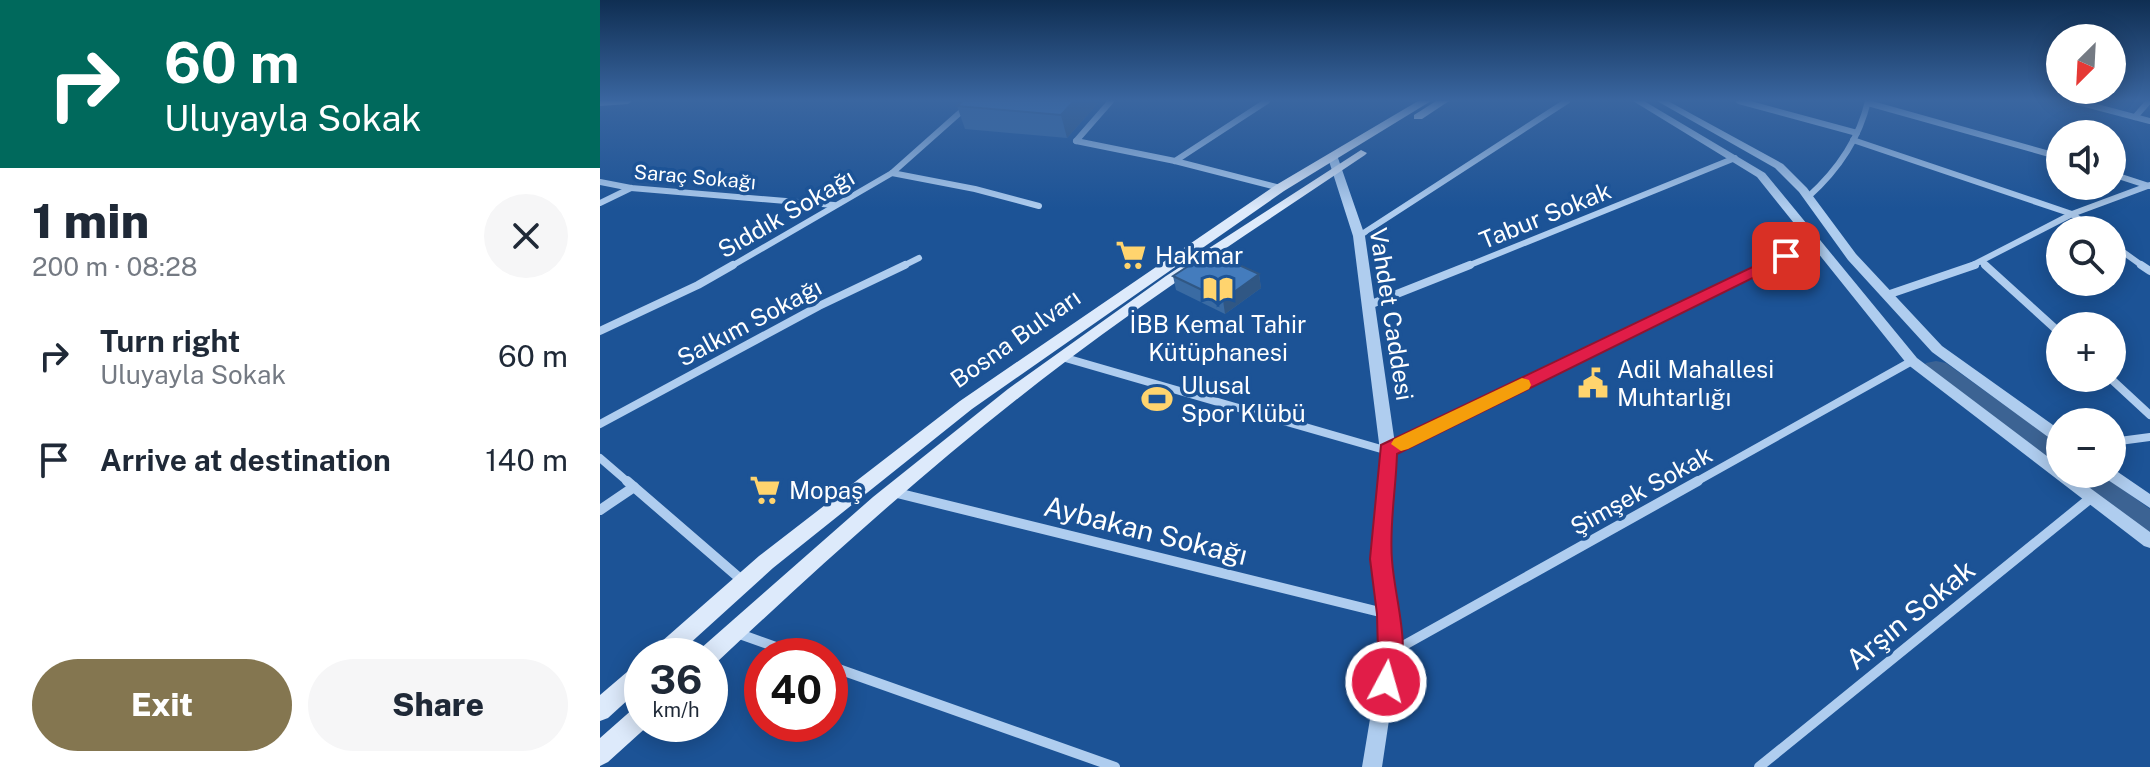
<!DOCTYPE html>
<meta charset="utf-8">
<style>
:root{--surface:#fff;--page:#f6f6f7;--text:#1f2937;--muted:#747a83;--accent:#847650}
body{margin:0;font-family:"Public Sans",sans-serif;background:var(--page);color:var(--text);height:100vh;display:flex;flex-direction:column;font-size:30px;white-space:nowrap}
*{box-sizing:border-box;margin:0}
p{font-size:26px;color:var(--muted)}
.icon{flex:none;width:44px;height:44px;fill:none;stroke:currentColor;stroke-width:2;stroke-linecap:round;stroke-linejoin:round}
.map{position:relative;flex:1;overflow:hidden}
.drawer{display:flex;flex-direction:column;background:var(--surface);width:600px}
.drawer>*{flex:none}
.hud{background:#00695c;color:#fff;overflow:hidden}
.needle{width:52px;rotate:204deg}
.controls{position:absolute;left:1446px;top:24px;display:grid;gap:16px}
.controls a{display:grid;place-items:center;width:80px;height:80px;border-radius:50%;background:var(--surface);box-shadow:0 4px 20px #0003;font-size:40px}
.speed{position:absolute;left:24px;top:638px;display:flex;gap:16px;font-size:40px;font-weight:700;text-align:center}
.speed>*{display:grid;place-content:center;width:104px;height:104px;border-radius:50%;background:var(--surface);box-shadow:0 4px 20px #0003;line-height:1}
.speed small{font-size:20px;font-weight:400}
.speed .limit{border:12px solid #d22;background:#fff;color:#111}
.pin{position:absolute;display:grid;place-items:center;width:68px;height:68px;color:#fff;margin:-34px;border-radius:16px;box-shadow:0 4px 12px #0006}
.me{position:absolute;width:88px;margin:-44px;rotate:6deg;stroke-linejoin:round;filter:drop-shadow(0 0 6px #0008)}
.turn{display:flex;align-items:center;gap:28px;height:168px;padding:0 32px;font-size:36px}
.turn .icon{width:104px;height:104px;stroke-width:2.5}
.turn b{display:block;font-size:56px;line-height:68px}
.round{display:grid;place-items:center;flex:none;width:84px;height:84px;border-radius:42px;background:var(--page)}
.head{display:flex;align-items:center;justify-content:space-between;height:136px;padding:0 32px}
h1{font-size:48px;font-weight:800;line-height:60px}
.cta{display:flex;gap:16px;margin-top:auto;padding:16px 32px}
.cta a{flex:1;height:92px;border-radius:48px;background:var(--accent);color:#fff;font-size:32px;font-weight:800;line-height:92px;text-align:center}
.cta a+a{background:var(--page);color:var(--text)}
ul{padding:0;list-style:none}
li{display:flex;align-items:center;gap:24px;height:104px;padding:0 32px}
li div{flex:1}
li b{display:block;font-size:30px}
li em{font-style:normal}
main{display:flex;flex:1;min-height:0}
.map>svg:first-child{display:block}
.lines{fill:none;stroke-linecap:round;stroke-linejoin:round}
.canal{fill:#3c6393;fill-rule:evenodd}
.minor-far2{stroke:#afcdef;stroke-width:6}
.minor-far1{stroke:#afcdef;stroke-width:8}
.minor{stroke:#afcdef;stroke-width:10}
.tertiary{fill:#afcdef;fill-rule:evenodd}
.secondary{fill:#ddeafb;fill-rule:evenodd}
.wall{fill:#3a6ba3}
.shaded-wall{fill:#305784}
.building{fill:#447cbd;stroke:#305784;stroke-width:2}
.route{fill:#e11d48;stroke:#92132f;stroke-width:2}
.slow{fill:#f59e0b}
.labels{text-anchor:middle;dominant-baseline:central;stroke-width:7;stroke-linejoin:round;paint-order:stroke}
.far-street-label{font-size:20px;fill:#fff;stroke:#1c5396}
.street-label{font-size:24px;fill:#fff;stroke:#1c5396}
.poi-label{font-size:24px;fill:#fff;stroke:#1c5396;text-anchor:start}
.near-street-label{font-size:28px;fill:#fff;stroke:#1c5396}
</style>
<main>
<section class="drawer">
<div class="hud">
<div class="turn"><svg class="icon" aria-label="right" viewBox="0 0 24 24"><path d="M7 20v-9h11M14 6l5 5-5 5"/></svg><div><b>60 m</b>Uluyayla Sokak</div></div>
</div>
<div class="head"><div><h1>1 min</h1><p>200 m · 08:28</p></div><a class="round"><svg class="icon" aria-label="close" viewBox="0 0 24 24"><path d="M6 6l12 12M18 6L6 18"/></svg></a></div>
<ul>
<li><svg class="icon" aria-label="right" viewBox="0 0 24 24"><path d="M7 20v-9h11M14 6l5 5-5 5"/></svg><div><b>Turn right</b><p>Uluyayla Sokak</p></div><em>60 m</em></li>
<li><svg class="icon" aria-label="arrive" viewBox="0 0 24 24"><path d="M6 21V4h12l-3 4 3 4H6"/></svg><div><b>Arrive at destination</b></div><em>140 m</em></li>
</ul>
<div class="cta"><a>Exit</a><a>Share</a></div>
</section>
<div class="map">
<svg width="1550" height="767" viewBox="0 0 1550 767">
<rect width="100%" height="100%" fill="#1c5396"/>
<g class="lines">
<g class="canal">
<polygon points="1336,361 1346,363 1460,445 1460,472 1449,469 1326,377 1322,370 1326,363"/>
<polygon points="1462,474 1501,474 1550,509 1550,540 1538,536 1467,482"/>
</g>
<g class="minor-far2">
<polyline points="1139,101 1257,133"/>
<polyline points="1474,101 1550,121"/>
<polyline points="1268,103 1460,157"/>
<polyline points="1535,117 1549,101"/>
<polyline points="1253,140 1472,214 1493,230"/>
<polyline points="476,141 575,161 680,188"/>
<polyline points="476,141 511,101"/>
<polyline points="575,161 667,101"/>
<polyline points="292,173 375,189 439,206"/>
<polyline points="1512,174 1549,186"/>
<polyline points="0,182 31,188 234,205"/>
<path d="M 1208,197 C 1238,170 1259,140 1268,101"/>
<polyline points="0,203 31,188"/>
<polyline points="759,236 967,101"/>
<polyline points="1512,244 1544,267"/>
<polyline points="1382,262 1387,267"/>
<polyline points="130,267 292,173 373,101"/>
<polyline points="301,267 319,258"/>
<polyline points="865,267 1135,158"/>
<polyline points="1164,267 1214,242"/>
<polyline points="1369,267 1472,214 1550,185"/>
</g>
<g class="minor-far1">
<polyline points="1385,265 1460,333"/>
<polyline points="1541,265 1550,271"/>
<polyline points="1287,295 1375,265"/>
<polyline points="769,305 870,265"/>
<polyline points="0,331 98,285 133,265"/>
<polyline points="462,357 788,451 1168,265"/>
<polyline points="1510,378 1550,415"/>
<polyline points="0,424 219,306 305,265"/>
<polyline points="1512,442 1550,437"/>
<polyline points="0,458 29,483"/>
<polyline points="1094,483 1312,361"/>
</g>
<g class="minor">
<polyline points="27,481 144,582"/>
<polyline points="293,492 788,614"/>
<polyline points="0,510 34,487"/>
<polyline points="134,632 201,656"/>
<polyline points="792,652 1098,481"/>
<polyline points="230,666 515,767"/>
<polyline points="1159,767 1492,497"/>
</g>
<g class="tertiary">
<polygon points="0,101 32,101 28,104 0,106"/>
<polygon points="1033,101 1044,101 1165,173 1317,358 1460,466 1460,474 1471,474 1550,532 1550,548 1544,546 1307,364 1157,177"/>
<polygon points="1057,101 1068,101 1183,164 1207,188 1256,254 1342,346 1460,430 1460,443 1455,442 1332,352 1248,260 1199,192 1175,168"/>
<polygon points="733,155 738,158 765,236 796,451 790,559 798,614 799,653 782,767 762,767 781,653 780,614 772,559 780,451 753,236 728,158"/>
<polygon points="1512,468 1550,494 1550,508 1505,478 1503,474 1512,474"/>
</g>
<g class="secondary">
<polygon points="818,101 831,101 684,191 372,409 173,568 76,656 50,656 53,649 159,556 360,401 676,185"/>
<polygon points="836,101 849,101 822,119 814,119 814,115"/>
<path d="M 761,150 L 767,153 L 765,155 C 664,223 562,289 465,362 C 342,455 228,558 116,663 L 110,665 L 110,656 L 97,656 L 100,649 L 273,497 L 408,389 L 566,276 Z"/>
<polygon points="42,663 42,687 8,718 0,721 0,695 34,666"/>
<polygon points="42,705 42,724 50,724 8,762 0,766 0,738 34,708"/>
</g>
</g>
<g class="wall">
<polygon points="500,101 467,138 365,129 357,106"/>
<polygon points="659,274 661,288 625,314 576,290 573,276"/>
</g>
<g class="shaded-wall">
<polygon points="474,101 500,101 467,138 461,115"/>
<polygon points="659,274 661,288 625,314 623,300"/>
</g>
<g class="building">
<polygon points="363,101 474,101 461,115 357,106"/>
<polygon points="610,252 659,274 623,300 573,276"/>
</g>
<linearGradient id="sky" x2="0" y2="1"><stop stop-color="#0f2e52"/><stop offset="0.48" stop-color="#3a66a0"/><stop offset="1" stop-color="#3a66a0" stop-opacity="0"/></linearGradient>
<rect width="1550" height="209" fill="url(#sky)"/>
<path class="route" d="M 1186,251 L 1193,256 L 1191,259 L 797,454 C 796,489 789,526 792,560 C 795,603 813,648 795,690 L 786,693 L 777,690 L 773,682 L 778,653 L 777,614 L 770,559 L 781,445 Z"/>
<polygon class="slow" points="922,378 929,380 931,385 929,389 808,449 801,451 791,444 794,439"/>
<defs>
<g id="supermarket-bare" transform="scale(2.4)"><path d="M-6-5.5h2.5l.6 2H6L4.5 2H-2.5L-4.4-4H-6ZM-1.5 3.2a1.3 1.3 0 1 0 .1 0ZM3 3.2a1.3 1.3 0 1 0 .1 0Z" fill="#ffd46e" stroke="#1c5396" stroke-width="2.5" paint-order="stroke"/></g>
<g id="library-bare" transform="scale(2.4)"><path d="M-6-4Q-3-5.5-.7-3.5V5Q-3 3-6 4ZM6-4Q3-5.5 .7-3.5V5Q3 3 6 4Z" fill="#ffd46e" stroke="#1c5396" stroke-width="2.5" paint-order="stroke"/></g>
<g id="civic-bare" transform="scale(2.4)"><path d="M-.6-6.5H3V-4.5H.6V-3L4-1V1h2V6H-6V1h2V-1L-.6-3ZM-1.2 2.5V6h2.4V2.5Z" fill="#ffd46e" stroke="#1c5396" stroke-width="2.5" paint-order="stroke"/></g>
<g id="stadium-bare" transform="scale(2.4)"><path d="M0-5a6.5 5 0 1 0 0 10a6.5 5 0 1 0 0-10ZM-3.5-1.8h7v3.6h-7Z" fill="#ffd46e" stroke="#1c5396" stroke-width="2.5" paint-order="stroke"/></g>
</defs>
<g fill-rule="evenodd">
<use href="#supermarket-bare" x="531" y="255"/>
<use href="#library-bare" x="618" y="289"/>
<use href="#civic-bare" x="993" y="383"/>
<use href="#stadium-bare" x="557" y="399"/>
<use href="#supermarket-bare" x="165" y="490"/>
</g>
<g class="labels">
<g class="far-street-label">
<text transform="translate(95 177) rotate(5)">Saraç Sokağı</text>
</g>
<g class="street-label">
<text transform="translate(186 213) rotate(-30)">Sıddık Sokağı</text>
<text transform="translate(945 215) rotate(-22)">Tabur Sokak</text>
<text transform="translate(792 314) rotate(81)">Vahdet Caddesi</text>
<text transform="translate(149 322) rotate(-28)">Salkım Sokağı</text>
<text transform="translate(415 338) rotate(-35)">Bosna Bulvarı</text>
<text transform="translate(1041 490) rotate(-29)">Şimşek Sokak</text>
</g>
<g class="poi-label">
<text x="555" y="255">Hakmar</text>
<text x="618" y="324" text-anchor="middle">İBB Kemal Tahir<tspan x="618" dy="28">Kütüphanesi</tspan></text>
<text x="1017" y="369">Adil Mahallesi<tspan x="1017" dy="28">Muhtarlığı</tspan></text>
<text x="581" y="385">Ulusal<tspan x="581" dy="28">Spor Klübü</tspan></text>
<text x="189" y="490">Mopaş</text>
</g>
<g class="near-street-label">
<text transform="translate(546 530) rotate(14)">Aybakan Sokağı</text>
<text transform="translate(1310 614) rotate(-39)">Arşın Sokak</text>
</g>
</g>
</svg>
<div class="controls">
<a><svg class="needle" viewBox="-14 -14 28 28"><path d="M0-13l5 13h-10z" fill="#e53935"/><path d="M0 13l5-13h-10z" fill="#747a83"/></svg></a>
<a><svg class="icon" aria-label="sound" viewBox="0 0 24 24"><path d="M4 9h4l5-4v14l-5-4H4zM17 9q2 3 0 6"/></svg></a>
<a><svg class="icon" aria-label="search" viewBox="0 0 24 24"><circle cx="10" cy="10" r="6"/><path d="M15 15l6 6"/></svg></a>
<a>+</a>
<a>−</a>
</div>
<div class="speed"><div>36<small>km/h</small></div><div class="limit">40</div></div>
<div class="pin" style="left:1186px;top:256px;background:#d93025"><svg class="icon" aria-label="arrive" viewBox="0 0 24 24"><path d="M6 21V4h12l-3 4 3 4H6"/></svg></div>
<svg class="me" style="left:786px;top:682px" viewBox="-20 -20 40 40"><circle r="17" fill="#e11d48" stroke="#fff" stroke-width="3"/><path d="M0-11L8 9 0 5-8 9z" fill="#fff"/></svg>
</div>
</main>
